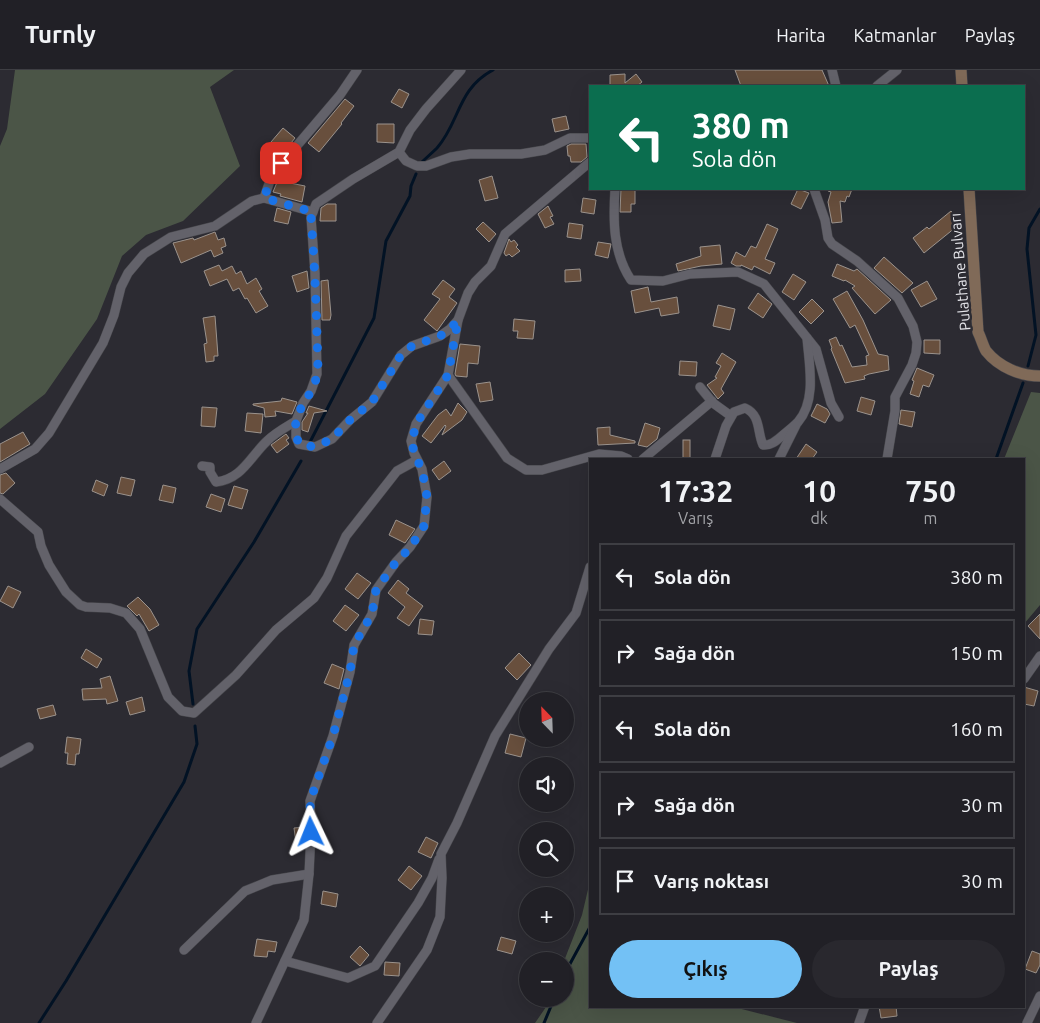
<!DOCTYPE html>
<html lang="tr">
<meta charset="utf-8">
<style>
:root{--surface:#212026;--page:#29282e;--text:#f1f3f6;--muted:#a2a3a7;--line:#3e3e43;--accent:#73c1f5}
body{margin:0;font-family:Ubuntu,sans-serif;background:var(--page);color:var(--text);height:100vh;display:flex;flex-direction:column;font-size:19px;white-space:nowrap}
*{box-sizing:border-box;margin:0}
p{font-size:16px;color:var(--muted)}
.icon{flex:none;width:28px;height:28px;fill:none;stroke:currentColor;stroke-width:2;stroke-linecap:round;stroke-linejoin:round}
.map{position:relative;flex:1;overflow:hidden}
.drawer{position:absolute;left:589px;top:388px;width:436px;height:550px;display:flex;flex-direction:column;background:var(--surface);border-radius:0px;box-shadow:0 5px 20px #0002,0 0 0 1px var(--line)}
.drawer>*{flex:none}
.hud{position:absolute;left:589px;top:15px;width:436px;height:105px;border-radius:0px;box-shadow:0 5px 20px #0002,0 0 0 1px var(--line);background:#0b6e4f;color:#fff;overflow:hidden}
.needle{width:32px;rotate:337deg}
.buttons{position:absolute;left:519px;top:622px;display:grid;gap:10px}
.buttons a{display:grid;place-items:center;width:55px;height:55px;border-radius:50%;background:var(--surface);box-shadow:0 5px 20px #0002,0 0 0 1px var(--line);font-size:25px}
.pin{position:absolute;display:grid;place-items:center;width:42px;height:42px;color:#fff;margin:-21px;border-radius:10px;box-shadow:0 2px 8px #0006}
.me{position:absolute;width:55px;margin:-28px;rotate:358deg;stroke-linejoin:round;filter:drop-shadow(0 0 4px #0008)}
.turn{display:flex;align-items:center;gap:18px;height:105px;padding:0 20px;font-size:22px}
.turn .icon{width:65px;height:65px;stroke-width:2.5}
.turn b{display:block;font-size:35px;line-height:42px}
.eta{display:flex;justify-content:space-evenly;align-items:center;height:85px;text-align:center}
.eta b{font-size:30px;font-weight:600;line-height:35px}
.cta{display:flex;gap:10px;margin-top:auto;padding:10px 20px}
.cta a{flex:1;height:58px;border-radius:30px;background:var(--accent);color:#111;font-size:20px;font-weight:600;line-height:58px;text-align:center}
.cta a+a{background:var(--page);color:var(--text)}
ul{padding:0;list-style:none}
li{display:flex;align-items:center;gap:15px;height:68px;margin:0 10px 8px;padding:0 10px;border:2px solid var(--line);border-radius:0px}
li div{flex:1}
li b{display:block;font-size:19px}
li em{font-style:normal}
header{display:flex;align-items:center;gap:30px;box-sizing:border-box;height:70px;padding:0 25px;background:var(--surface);border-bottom:1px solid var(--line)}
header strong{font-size:24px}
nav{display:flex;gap:28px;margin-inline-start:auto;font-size:18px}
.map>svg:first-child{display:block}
.green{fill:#4b5547}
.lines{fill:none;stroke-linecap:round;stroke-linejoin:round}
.stream{stroke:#021224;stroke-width:3}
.building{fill:#684f3d;stroke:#9b938d}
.street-casing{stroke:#46464b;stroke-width:10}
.secondary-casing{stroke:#46464b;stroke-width:12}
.street{stroke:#63626a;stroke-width:9}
.secondary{stroke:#806a58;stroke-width:11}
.route{stroke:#1a73e8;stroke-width:9;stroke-dasharray:0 16.2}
.labels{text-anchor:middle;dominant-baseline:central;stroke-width:5;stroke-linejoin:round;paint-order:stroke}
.street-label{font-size:15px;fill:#e3e3e8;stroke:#2c2b32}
</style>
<header>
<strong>Turnly</strong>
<nav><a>Harita</a><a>Katmanlar</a><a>Paylaş</a></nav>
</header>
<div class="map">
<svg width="1040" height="953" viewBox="0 0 1040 953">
<rect width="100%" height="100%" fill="#2c2b32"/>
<g class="green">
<polygon points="15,0 234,0 210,17 240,96 183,151 146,165 122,186 97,249 45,324 0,359 0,76 7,59"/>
<polygon points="1031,322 1040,323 1040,535 1024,554 1024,389 1004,389"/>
<polygon points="590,811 590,936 730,936 797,953 535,953 546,937 549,929 565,929 564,891 582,845"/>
</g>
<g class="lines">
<g class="stream">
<path d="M 422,92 C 427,87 432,83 437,78 C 460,52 457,19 493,0"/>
<polyline points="1028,296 1036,265 1027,179 1029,158 1040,139"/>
<polyline points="310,372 374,248 386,171 410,126 411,116 416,104"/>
<polyline points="996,389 1023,313"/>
<polyline points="193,634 189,601 197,559 254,472 301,391"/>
<polyline points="565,903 590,857"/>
<polyline points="39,953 66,911 184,712 197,674 195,656"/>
<polyline points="544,953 554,929"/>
</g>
</g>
<g class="building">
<polygon points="735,0 822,0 829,16 741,16"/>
<polygon points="625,4 625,13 636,4 642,12 637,16 610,16 610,5"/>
<polygon points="399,19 409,24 402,38 391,32"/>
<polygon points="345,29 354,36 341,53 342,54 319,82 308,73"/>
<polygon points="566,46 569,59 555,62 552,49"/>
<polygon points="377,54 394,54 394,73 377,72"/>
<polygon points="283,58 295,68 283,83 271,72"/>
<polygon points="571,74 586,74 587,87 581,92 571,92 570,86 568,86 567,76"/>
<polygon points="280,105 287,107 285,112 305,116 302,132 280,126 281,124 273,122"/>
<polygon points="492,106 498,128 485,131 479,110"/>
<polygon points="621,119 635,119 635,134 631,134 631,142 620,142"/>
<polygon points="798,119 809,123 801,139 791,134"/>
<polygon points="828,119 852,119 849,127 847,126 845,132 840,131 842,152 832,153 828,132 831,122 828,121"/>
<polygon points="583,128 596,130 594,144 581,142"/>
<polygon points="327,134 336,134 336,151 320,151 321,138"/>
<polygon points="548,136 553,146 550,147 554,154 545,158 538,144"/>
<polygon points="277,138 291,142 288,154 274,151"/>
<polygon points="951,141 961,153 924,183 913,168 927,157 929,159"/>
<polygon points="483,152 496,164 489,172 476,159"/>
<polygon points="569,153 583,155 581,169 567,167"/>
<polygon points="767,154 778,159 765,189 775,193 770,204 754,196 752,200 741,195 741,196 736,196 731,193 736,182 745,187 751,176 756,178"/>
<polygon points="215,162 218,170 224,168 226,176 221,178 223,183 214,187 211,180 181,193 173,173 193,168 194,170"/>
<polygon points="509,169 511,172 514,170 518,175 516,177 520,181 512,187 509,184 506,186 504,183"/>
<polygon points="598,172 611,174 608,188 595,185"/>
<polygon points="720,175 722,194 701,196 678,201 676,194 701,186 700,177"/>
<polygon points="884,187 913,213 902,223 874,198"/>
<polygon points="837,194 854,201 857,199 891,230 875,244 852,218 855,216 845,210 844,211 832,206"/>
<polygon points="219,195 222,201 232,196 236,204 241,201 247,214 256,208 262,219 259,221 268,236 256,243 247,228 245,229 239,218 233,221 227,209 210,216 204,201"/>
<polygon points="580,199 581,211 565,212 565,200"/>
<polygon points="307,201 309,218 297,222 292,206"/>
<polygon points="793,204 806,212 794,230 782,222"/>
<polygon points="328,210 331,245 330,250 322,250 321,211"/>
<polygon points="443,210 455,219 449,227 457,233 437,261 424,250 440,229 432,224"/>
<polygon points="927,211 937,229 921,237 911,220"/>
<polygon points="648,217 651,232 677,227 679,243 661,246 659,238 635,243 631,221"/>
<polygon points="847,221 863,250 878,284 888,286 889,300 869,304 864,306 865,309 845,313 831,279 832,278 829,270 836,267 840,276 842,275 852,297 867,295 866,286 869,285 855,255 850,258 833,229"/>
<polygon points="758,223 772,234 763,248 748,238"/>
<polygon points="812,229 824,241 811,254 799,242"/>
<polygon points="718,235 735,239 730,260 713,256"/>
<polygon points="215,246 218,286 214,286 214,291 206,292 204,274 207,273 203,248"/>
<polygon points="514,249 535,251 533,269 517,268 518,261 513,261"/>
<polygon points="924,270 940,270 940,284 924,283"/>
<polygon points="460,274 480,276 478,294 468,293 467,307 456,306 455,304"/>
<polygon points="722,283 736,292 721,319 724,323 718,329 707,315 717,308 715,307 721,296 716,293"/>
<polygon points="680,291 697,292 696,306 679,305"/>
<polygon points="917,298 934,305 929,317 923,315 919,327 910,324 914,311 912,310"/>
<polygon points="490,312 493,330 480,332 476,314"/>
<polygon points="861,327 875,331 871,345 857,341"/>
<polygon points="282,328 297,332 292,344 275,341 276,346 265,347 264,338 253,335 253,334 281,331"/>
<polygon points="458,333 467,342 462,350 442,365 446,356 445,355 431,373 422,366 438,345 446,339 451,346"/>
<polygon points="817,334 827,339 830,344 825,353 811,346"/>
<polygon points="309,336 327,341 314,343 308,362 302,360 302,352 308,343 306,343"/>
<polygon points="202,337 217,338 215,357 201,356"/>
<polygon points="901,340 915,342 912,357 899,354"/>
<polygon points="247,343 263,344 261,363 245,361"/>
<polygon points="645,353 660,358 657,369 647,377 638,375"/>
<polygon points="610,357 610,365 635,371 635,373 598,375 597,358"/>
<polygon points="23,362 30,374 0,392 0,374"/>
<polygon points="286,364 289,368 286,370 289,374 277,383 271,375"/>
<rect x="683" y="370" width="7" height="19"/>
<polygon points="806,374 817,382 812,389 796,389"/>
<polygon points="444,391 451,401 439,410 432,400"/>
<polygon points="6,403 15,413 3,424 0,423 0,405"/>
<polygon points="121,407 135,410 131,426 117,423"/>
<polygon points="96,410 108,415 104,426 92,421"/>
<polygon points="163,415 176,418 173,433 159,430"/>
<polygon points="234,416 248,420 242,439 228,435"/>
<polygon points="211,424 225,429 221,442 206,437"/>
<polygon points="396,450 415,459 405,473 389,465"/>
<polygon points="357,503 371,513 358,529 345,519"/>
<polygon points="398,510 409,519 406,523 423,536 409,556 397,548 405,537 388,523"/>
<polygon points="8,516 21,522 13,538 0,531"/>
<polygon points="138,527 150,539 159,555 149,561 139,544 137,546 127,536"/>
<polygon points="345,535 359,545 346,561 333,551"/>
<polygon points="1040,544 1040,569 1028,556"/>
<polygon points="420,549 434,551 432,565 418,564"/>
<polygon points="86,579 102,589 97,598 81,588"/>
<polygon points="519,583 531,595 517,610 505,598"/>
<polygon points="332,594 344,599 339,619 324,613"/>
<polygon points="110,606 118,631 107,634 106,629 83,630 82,619 102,618 100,609"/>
<polygon points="1024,617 1038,621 1034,636 1024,634"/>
<polygon points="142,627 145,641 130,645 126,632"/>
<polygon points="53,635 56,645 40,649 37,639"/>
<polygon points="510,664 526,668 521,687 505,683"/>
<polygon points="67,667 81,669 79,684 76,684 75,695 67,694 68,683 65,683"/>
<polygon points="305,757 304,773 296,773 294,758"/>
<polygon points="426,767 438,773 431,788 418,782"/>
<polygon points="409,796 422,806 411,820 398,810"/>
<polygon points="323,821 338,824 336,837 321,834"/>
<polygon points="501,867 516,871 512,884 497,880"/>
<polygon points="257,869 277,872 275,882 268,881 267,887 254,886"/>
<polygon points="360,876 369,885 360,896 350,887"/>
<polygon points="1032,881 1040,884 1040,895 1036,903 1025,899"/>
<polygon points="385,892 400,893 399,906 384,905"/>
<polygon points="879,936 896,936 897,946 881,948"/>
</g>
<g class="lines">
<g class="street-casing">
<g id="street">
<polyline points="461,0 426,39 410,60 399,82 353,109 316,134 311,147 315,203 317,304 311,321 303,333 296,351 296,367 299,374 315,377 332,369 350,350 372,332 401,285 412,276 440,266 450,259 458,250 468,223 475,212 491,196 505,164 590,92"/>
<polyline points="832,0 836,16"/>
<polyline points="877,16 897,0"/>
<polyline points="399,82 406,91 417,96 426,96 451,87 470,84 521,84 545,80 570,68 590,68"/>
<path d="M 615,119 C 613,151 613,183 631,210 L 663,211 L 690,204 L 738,202 L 764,214 L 816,279 L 831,333 L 839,347"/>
<polyline points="814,119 825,150 828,168 832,174 857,191 898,228 913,256 917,272 916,283 912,295 895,327 895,341 887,389"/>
<polyline points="264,128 272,105 340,25 357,0"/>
<polyline points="448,305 507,388 526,400 542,400 599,384 621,386 628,389"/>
<polyline points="700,317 713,333 731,346"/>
<polyline points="643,389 712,331"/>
<path d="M 715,389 L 726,356 L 734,342 L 745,338 C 761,345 757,362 763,375 C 771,376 777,370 783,365 C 788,361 793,357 798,352 C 817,330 809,294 807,268"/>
<polyline points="779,389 796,355"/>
<path d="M 202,396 L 210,397 L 210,402 L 216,412 C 242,409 250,387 267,371 C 275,363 286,357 296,351"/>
<polyline points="0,399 35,379 49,363 103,273 114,245 121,217 128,203 144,184 171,167 215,156 252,131 264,128 313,142"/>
<polyline points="0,429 38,462 41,476 49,495 66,522 80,535 86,537 110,538 126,543 140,559 168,627 182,641 194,643 236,605 276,560 314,528 327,508 346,466 397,401 417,390"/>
<polyline points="1024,609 1040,586"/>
<polyline points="0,693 29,677"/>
<polyline points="184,880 245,821 272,810 309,804"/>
<polyline points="285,891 348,908 375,896 418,833 432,808 439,789"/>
<polyline points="256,953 304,850 309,804 311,762 310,731 333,666 350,602 354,575 372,544 376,520 396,492 410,477 424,456 427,427 422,399 414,383 411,371 416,354 448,305 458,250"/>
<polyline points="377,953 427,880 440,847 442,808 441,784 457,753 495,666 549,579 576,543 590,497"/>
<polyline points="859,953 865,936"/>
<polyline points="1027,953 1040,926"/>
</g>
</g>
<g class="secondary-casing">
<g id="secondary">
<polyline points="961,0 962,16"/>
<path d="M 969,119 L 978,262 C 981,268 983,276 986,281 C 999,297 1020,306 1040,306"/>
</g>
</g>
<use href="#street" class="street"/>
<use href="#secondary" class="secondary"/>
</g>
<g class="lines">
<path class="route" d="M 281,93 L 272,105 L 264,128 L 313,142 L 311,147 C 314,187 316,226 317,266 C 317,278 319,292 317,304 C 313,331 286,342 299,374 L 314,377 L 332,369 L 350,350 L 372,332 L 401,285 L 412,276 L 440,266 L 450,259 L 458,250 L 448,305 L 416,354 L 412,371 L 414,384 L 422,399 L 427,427 L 424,456 L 410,478 L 396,492 L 376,520 L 372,544 L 354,575 L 350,602 L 333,666 L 310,731 L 311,762"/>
</g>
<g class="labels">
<g class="street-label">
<text transform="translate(960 202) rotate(-95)">Pulathane Bulvarı</text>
</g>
</g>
</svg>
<div class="buttons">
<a><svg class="needle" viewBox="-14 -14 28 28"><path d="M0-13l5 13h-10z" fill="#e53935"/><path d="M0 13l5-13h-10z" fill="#a2a3a7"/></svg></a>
<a><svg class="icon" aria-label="sound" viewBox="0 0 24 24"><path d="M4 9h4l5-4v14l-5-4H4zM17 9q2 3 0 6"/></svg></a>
<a><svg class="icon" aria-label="search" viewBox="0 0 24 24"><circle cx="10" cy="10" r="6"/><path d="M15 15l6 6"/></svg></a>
<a>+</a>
<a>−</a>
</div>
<div class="pin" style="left:281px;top:93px;background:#d93025"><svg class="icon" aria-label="arrive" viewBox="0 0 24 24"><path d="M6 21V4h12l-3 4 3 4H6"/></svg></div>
<svg class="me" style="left:311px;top:762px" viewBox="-20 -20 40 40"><path d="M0-17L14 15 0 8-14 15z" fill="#1a73e8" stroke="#fff" stroke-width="4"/></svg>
<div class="hud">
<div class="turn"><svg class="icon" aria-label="left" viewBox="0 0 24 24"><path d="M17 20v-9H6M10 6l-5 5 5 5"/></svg><div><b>380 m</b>Sola dön</div></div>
</div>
<section class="drawer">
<div class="eta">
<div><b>17:32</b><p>Varış</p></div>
<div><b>10</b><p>dk</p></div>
<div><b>750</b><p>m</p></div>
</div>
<ul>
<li><svg class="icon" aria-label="left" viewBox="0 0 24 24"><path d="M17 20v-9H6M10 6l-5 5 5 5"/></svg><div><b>Sola dön</b></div><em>380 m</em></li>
<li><svg class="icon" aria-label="right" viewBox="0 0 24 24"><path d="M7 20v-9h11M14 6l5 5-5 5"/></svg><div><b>Sağa dön</b></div><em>150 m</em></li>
<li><svg class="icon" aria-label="left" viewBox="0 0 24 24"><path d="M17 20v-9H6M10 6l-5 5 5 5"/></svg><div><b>Sola dön</b></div><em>160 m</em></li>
<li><svg class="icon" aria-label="right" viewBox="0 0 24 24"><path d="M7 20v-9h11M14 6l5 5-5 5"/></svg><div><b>Sağa dön</b></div><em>30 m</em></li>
<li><svg class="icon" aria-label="arrive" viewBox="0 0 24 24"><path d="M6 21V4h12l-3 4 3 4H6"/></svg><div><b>Varış noktası</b></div><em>30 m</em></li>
</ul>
<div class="cta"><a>Çıkış</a><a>Paylaş</a></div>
</section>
</div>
